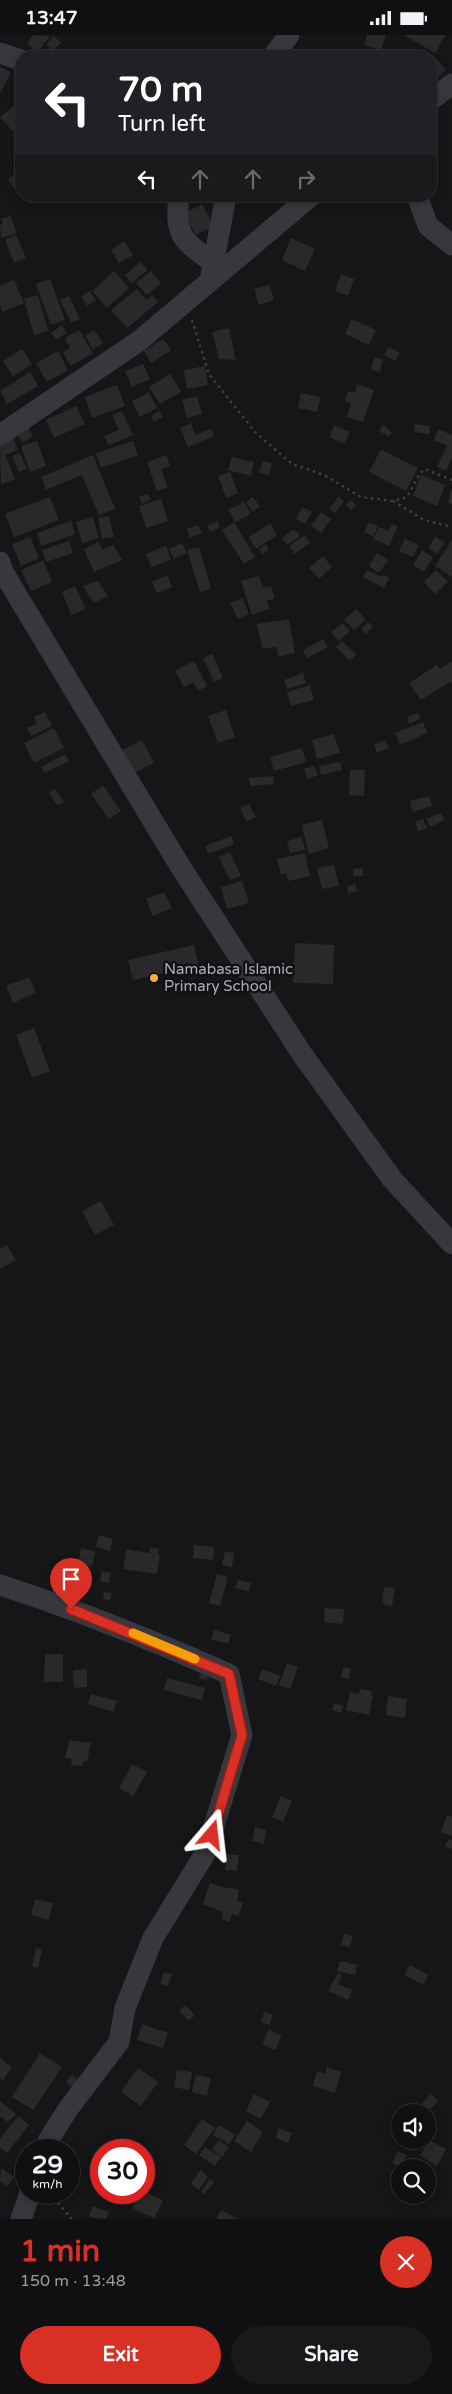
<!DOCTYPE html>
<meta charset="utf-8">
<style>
:root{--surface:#101012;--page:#19191b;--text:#f1f3f6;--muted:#9c9d9f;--line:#303032;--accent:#d93025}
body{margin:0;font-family:"Varela Round",sans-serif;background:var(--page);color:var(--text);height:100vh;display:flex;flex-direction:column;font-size:19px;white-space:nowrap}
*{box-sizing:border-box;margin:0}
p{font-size:16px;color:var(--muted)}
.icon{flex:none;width:28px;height:28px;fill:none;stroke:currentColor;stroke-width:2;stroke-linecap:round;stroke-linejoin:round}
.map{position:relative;height:2184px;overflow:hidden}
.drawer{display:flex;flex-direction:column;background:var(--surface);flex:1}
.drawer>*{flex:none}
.guide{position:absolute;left:15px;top:15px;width:422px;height:152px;border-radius:20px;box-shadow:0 2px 12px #0003,0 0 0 1px var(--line);background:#202124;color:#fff;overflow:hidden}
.fabs{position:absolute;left:391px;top:2069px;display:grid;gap:10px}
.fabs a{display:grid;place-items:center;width:45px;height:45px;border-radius:50%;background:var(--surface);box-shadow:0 2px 12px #0003,0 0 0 1px var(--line);font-size:25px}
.speed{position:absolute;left:15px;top:2104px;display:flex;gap:10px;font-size:25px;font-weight:700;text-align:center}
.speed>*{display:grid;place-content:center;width:65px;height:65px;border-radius:50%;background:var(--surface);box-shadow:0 2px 12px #0003,0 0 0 1px var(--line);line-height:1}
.speed small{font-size:12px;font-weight:400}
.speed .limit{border:8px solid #d22;background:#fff;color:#111}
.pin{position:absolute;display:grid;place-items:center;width:42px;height:42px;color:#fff;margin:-51px -21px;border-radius:50% 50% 50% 0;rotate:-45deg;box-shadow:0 0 5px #0007}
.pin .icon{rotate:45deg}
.me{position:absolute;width:55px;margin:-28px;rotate:17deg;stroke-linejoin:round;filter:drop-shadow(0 0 4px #0008)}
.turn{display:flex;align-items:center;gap:18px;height:105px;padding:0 20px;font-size:22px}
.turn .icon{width:65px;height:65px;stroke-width:2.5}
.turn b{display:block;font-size:35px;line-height:42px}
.lanes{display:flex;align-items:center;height:48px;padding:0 20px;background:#0003;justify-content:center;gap:25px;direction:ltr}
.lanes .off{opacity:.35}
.round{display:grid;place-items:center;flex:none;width:52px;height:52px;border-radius:26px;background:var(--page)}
.summary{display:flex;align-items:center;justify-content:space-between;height:85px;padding:0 20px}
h1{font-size:30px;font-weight:700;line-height:38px;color:var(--accent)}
.button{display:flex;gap:10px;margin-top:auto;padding:10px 20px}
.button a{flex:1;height:58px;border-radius:30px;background:var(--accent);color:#fff;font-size:20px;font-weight:700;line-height:58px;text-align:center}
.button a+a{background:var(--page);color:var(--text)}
.status{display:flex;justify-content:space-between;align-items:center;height:35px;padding:0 25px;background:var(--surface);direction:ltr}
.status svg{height:14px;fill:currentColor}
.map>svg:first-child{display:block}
.building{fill:#29292c}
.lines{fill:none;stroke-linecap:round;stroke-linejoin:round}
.path{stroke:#3d3f44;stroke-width:2.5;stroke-dasharray:2.5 4;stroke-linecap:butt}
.minor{stroke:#37383d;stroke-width:21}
.route-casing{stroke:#8d1f18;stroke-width:12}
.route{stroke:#d93025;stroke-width:9}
.slow{stroke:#f59e0b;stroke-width:9}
.poi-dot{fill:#f2b134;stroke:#111113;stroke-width:2}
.labels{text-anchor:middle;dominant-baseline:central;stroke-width:5;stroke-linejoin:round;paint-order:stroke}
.poi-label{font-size:15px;fill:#a8adb8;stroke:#111113;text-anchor:start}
</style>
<div class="status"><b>13:47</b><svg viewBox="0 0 49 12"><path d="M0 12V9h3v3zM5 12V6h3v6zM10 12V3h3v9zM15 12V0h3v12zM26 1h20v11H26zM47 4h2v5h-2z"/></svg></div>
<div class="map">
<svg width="452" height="2184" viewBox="0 0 452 2184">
<rect width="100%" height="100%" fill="#161618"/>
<g class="building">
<polygon points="33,0 50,1 38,17 27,9"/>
<polygon points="367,0 386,0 381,15 364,10"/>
<polygon points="404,0 446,0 435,18"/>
<polygon points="53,1 61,7 53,16 46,10"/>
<polygon points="433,20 446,35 431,48 431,22"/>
<polygon points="0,32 11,37 0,59"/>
<polygon points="20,64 21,93 15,98 0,83"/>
<polygon points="21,134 21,149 15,154 8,144"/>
<polygon points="202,169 214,191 196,200 184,178"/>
<polygon points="10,181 17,198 1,203 0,190 3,189 1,184"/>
<polygon points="16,200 26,223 14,228 5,205"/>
<polygon points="291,203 315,214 305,236 282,225"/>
<polygon points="124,206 133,220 119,228 111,215"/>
<polygon points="141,227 148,235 131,248 125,240"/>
<polygon points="114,236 129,253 107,273 92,256"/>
<polygon points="151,236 161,248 147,260 136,248"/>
<polygon points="341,239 354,244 348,261 335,256"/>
<polygon points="50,244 65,285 51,290 36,249"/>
<polygon points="14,245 24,268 3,277 0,270 0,251"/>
<polygon points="270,250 274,265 259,270 254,254"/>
<polygon points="137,254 146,265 152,260 158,267 127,293 111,275"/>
<polygon points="90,256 96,265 87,271 81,261"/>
<polygon points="38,260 48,296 34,300 24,264"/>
<polygon points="69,261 80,284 71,287 60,265"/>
<polygon points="352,284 376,295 369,310 345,299"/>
<polygon points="62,290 67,298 56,305 51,298"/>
<polygon points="229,293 236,325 219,324 212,297"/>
<polygon points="79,295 93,318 71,331 63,317 70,313 65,303"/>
<polygon points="94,295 103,308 93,314 85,301"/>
<polygon points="163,304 171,315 151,328 144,316"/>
<polygon points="389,312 400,318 395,326 384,320"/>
<polygon points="22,314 32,329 13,341 3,326"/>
<polygon points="58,316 68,335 47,347 36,328"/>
<polygon points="374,322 383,324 380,337 371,335"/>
<polygon points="143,329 150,344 132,352 125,336"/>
<polygon points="205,331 208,350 187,354 184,335"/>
<polygon points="30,337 38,351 7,369 0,356"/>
<polygon points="170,339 181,357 160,369 149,352"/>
<polygon points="357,349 374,355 363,387 347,382 351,368 345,366 348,356 355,358"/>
<polygon points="117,350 125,371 92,383 85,362"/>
<polygon points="149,357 157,373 140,382 132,366"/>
<polygon points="301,358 321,362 317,377 298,373"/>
<polygon points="197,361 202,379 187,383 182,365"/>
<polygon points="76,371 85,389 54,403 46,385"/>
<polygon points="122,376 133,400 109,410 104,401 119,395 112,380"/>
<polygon points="160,376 163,382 154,387 151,381"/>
<polygon points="191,388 195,400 211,394 214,401 188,412 180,393"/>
<polygon points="415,389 430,391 429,399 414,397"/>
<polygon points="334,390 350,397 345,409 329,402"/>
<polygon points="383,390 392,397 389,402 379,396"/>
<polygon points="28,392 33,401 22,408 17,399"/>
<polygon points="438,394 452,400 452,423 446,436 437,432 447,411 434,405"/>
<polygon points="13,403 18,415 5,420 15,444 1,450 0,408"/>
<polygon points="37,406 46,431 30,437 21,411"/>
<polygon points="133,406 138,420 101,433 96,418"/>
<polygon points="381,414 418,433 406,456 369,437"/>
<polygon points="20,418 27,434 19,437 12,421"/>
<polygon points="93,420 115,474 99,480 82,440 46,455 41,442"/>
<polygon points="166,420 170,431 161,434 168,452 157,456 147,427"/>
<polygon points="232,422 254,427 251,441 228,435"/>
<polygon points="263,426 272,428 269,440 259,438"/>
<polygon points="230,437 238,458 226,463 218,441"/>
<polygon points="421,440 445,450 437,471 413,461"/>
<polygon points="451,454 452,455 452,469 448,468"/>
<polygon points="148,459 151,465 142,469 139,462"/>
<polygon points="50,462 59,485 14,502 5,479"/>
<polygon points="253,462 260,472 252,477 246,467"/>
<polygon points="338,462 344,466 335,478 329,474"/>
<polygon points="161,464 168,486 146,493 139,471"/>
<polygon points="350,465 356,470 352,475 345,470"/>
<polygon points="244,467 251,479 235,487 228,475"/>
<polygon points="302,472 312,477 305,489 296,484"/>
<polygon points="321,477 331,484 321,498 311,491"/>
<polygon points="109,481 114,502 102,504 98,483"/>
<polygon points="93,482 99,503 82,508 76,487"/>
<polygon points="71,486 75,499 41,511 37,498"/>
<polygon points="217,486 220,492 210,497 207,491"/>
<polygon points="234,487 255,522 244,529 222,495"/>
<polygon points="369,487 378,491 373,501 364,497"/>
<polygon points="270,488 277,500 256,514 249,502"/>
<polygon points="391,489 398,491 389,511 373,504 379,492 388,496"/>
<polygon points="198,490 202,498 190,503 187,494"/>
<polygon points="294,494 300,501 287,510 282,503"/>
<polygon points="305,500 310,508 294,519 289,511"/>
<polygon points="30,502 39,523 21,531 12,509"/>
<polygon points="435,502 445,507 437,519 428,513"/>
<polygon points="405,504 419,510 413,522 399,516"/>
<polygon points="452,505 452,542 435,531"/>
<polygon points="69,506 73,518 46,527 42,515"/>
<polygon points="99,507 102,515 113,510 122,525 94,537 84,514"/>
<polygon points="182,508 187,518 174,524 169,514"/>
<polygon points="266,509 269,514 263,519 259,515"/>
<polygon points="166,511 171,525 151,532 146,519"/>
<polygon points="199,512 211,553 200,557 187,515"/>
<polygon points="422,515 433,522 424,537 413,530"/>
<polygon points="377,518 388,525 379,538 369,531"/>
<polygon points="323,521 332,532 319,544 309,533"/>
<polygon points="43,525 52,547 31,556 21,535"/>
<polygon points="367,535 382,542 383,539 389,543 384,553 363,542"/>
<polygon points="436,535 448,547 435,559 424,547"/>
<polygon points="167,540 172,552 157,558 152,547"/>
<polygon points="259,541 263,553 271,551 275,563 267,566 270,574 252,580 241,546"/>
<polygon points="98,546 108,561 94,568 83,551"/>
<polygon points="75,551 86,574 71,580 62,557"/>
<polygon points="242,563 249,579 238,584 230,568"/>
<polygon points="356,574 366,585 354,595 344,585"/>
<polygon points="289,584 295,618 278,622 276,612 262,614 257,589"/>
<polygon points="368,587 373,591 366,599 361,594"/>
<polygon points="343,588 350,596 339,606 331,597"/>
<polygon points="323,604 328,612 307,623 303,615"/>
<polygon points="342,606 356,619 350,626 336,612"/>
<polygon points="212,619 223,643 214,647 203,623"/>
<polygon points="194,626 207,651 198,656 193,647 184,652 175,636"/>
<polygon points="452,626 452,647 450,648 443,637 449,647 421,665 409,648 437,630 440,634"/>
<polygon points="303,638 306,648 287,654 284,645"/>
<polygon points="310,650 314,665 291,671 287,657"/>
<polygon points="226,675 235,702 218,708 208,681"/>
<polygon points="45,677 52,691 31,701 27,693 37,689 34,682"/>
<polygon points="418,678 420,684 409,689 407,682"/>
<polygon points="423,687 427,698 400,710 395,698"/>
<polygon points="54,693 64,713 34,728 24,708"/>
<polygon points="334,699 340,718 317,724 312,705"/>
<polygon points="142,705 154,728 134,738 122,715"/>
<polygon points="385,705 389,713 377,718 374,710"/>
<polygon points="302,713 306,727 274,736 270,722"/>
<polygon points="65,719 69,726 45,738 41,732"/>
<polygon points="340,727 342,735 321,740 319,731"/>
<polygon points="314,731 318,740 308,744 304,734"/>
<polygon points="350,735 365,735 364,761 349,760"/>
<polygon points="273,741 274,749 250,751 249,743"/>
<polygon points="103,750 121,776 109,784 91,759"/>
<polygon points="55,754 64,767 58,771 49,758"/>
<polygon points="429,761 432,771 413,777 410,766"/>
<polygon points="249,769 256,782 247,787 240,773"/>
<polygon points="441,778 445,785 430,792 426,784"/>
<polygon points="423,784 427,793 418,796 415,787"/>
<polygon points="322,785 329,813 309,819 302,790"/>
<polygon points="231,801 234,809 208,819 205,811"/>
<polygon points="302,802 305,815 290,818 287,806"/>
<polygon points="230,817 241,841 230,845 219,822"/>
<polygon points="305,818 310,841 288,846 286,838 281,840 277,824"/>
<polygon points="334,830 339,851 322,854 317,833"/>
<polygon points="363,833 363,841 353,841 353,834"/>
<polygon points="242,846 249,868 227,874 221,852"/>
<polygon points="356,849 357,856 348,858 347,851"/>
<polygon points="164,857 172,873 153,881 146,864"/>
<polygon points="295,908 334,910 333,949 293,948"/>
<polygon points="194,910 199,930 133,945 128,925"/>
<polygon points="29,942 36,958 13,968 6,951"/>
<polygon points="34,993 50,1036 32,1043 16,1000"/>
<polygon points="101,1166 114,1190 95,1200 82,1176"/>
<polygon points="7,1210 16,1225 0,1234 0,1214"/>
<polygon points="99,1500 113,1504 110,1516 96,1512"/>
<polygon points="194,1510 214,1512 213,1525 193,1523"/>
<polygon points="150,1512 159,1514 158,1519 160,1520 157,1539 123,1534 126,1514 149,1518"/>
<polygon points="81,1513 95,1516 92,1532 78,1529"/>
<polygon points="225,1516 234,1518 232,1532 222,1530"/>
<polygon points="102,1536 111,1538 109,1548 100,1546"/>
<polygon points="217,1539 228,1542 220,1571 209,1568"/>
<polygon points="238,1545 251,1548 249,1556 235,1553"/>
<polygon points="75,1546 81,1547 79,1555 74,1554"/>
<polygon points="384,1552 395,1553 392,1571 382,1569"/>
<polygon points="104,1557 112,1558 110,1566 103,1564"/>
<polygon points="325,1573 344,1574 343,1589 324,1587"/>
<polygon points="214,1595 231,1600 228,1609 211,1604"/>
<polygon points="45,1619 63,1619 63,1647 44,1647"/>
<polygon points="287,1628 298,1632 290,1654 279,1650"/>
<polygon points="343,1632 351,1634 349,1644 341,1642"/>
<polygon points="87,1634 87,1652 74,1653 73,1635"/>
<polygon points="201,1634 209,1635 207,1645 199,1644"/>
<polygon points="262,1634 280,1641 276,1651 258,1644"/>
<polygon points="167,1643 205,1653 202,1665 164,1655"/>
<polygon points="360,1654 372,1656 371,1660 373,1661 369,1680 346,1675 350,1657 359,1659"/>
<polygon points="91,1659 117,1666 114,1677 88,1669"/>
<polygon points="388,1661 407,1664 405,1683 386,1680"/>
<polygon points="334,1668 343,1671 341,1678 332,1675"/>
<polygon points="69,1705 91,1708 87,1727 83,1726 82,1731 71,1730 72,1724 65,1723"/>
<polygon points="132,1729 147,1737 133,1761 119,1753"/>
<polygon points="281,1761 292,1766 283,1787 272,1782"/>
<polygon points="447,1780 452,1782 452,1801 441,1797"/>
<polygon points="255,1792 266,1795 264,1809 252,1806"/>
<polygon points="449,1804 452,1805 452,1814 445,1811"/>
<polygon points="226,1819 239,1820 237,1836 225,1835"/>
<polygon points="210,1848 229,1854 230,1852 239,1855 237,1866 243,1868 238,1881 232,1879 229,1887 221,1884 223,1877 203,1869"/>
<polygon points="35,1864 53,1868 49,1885 31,1880"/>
<polygon points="344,1899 353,1901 350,1912 341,1910"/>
<polygon points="36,1913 42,1914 38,1933 32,1932"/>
<polygon points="340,1926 357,1930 355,1940 337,1936"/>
<polygon points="410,1930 428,1940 423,1950 404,1940"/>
<polygon points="164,1937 172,1939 168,1951 160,1949"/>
<polygon points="338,1938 342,1940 338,1949 352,1955 348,1965 328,1956"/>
<polygon points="185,1970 195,1980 189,1986 179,1976"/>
<polygon points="264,1977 273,1979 270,1990 261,1987"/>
<polygon points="142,1989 168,1998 163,2013 137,2005"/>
<polygon points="269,1994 282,2001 275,2015 262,2009"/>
<polygon points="40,2018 62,2032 33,2075 12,2062"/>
<polygon points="0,2023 12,2032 3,2045 0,2043"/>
<polygon points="327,2032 341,2037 335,2058 313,2051 317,2036 325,2039"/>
<polygon points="138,2033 158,2047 141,2071 121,2057"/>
<polygon points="177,2035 192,2037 189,2055 174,2052"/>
<polygon points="72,2040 81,2047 75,2055 66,2047"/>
<polygon points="196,2040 211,2043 207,2061 192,2057"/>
<polygon points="254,2059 270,2067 261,2084 246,2076"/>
<polygon points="431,2059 438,2066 429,2075 422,2068"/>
<polygon points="0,2066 16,2079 8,2087 0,2081"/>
<polygon points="18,2081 29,2090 7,2118 0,2112 0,2104"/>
<polygon points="202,2084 215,2093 196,2119 184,2110"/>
<polygon points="247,2086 263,2097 251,2117 234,2106"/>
<polygon points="219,2090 235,2100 229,2109 213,2100"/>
<polygon points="279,2093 292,2098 288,2108 276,2103"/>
<polygon points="219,2105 229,2112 222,2122 212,2114"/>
<polygon points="429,2105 446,2114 437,2131 420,2121"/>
<polygon points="122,2109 135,2115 119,2115"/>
<polygon points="205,2112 221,2122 215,2131 199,2120"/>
<polygon points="398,2116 407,2120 401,2132 392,2128"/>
<polygon points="1,2133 14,2142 7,2151 0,2146"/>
<polygon points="200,2135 208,2141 199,2155 191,2149"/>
<polygon points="210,2144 214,2148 204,2159 201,2156"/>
<polygon points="144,2156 163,2166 154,2183 132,2173 140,2158"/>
<polygon points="93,2171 109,2177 106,2184 89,2182"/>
<polygon points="221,2175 238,2184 216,2184"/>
</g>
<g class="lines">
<g class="path">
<polyline points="192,285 209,339 255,397 292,429 324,440 361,462 393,466 407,462 420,438 425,434 452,445"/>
<polyline points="393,466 424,485 452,492"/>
<polyline points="49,2158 72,2184"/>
</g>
<g class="minor">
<polyline points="0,18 21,25"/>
<polyline points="273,21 289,0"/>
<polyline points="431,65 452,49"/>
<path d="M 179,161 C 174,201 183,206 214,228"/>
<polyline points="417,161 428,191 452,210"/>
<polyline points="210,246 226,161"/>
<polyline points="0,400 139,306 311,161"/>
<polyline points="0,527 3,537 180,831 302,1019 392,1144 452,1209"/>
<path d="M 0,1550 C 78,1575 154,1606 229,1639 L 242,1700 L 206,1817 L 153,1903 L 125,1973 L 119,2007 L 68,2074 L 49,2104 L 46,2115"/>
<polyline points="21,2184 30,2158"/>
</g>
</g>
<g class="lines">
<g class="route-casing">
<polyline id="route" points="71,1574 229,1639 242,1700 212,1800"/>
</g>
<use href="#route" class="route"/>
<polyline class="slow" points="133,1598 195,1624"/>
</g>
<circle class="poi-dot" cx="154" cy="943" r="5"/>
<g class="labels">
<g class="poi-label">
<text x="164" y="934">Namabasa Islamic<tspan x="164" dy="17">Primary School</tspan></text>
</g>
</g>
</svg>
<div class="fabs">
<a><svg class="icon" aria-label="sound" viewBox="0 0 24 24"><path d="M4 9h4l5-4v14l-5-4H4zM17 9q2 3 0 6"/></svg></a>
<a><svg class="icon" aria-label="search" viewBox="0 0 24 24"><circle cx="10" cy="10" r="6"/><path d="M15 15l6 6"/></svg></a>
</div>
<div class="speed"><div>29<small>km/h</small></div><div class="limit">30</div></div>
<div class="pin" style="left:71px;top:1574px;background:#d93025"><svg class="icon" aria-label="arrive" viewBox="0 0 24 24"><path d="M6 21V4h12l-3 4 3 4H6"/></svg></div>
<svg class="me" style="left:212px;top:1800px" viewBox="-20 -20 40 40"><path d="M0-17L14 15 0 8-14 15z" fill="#d93025" stroke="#fff" stroke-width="4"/></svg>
<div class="guide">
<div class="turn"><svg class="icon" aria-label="left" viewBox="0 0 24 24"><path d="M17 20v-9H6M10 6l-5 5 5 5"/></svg><div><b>70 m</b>Turn left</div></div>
<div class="lanes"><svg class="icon" aria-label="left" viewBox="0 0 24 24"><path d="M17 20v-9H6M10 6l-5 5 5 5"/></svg><svg class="icon off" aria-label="ahead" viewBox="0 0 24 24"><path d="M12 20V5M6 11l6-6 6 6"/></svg><svg class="icon off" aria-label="ahead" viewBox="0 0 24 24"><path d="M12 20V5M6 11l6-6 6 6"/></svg><svg class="icon off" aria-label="right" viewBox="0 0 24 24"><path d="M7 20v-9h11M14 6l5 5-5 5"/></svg></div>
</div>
</div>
<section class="drawer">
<div class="summary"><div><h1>1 min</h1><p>150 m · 13:48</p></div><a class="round" style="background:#d93025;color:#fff"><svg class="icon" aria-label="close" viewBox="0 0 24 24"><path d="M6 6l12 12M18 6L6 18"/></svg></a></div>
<div class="button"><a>Exit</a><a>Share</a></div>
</section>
